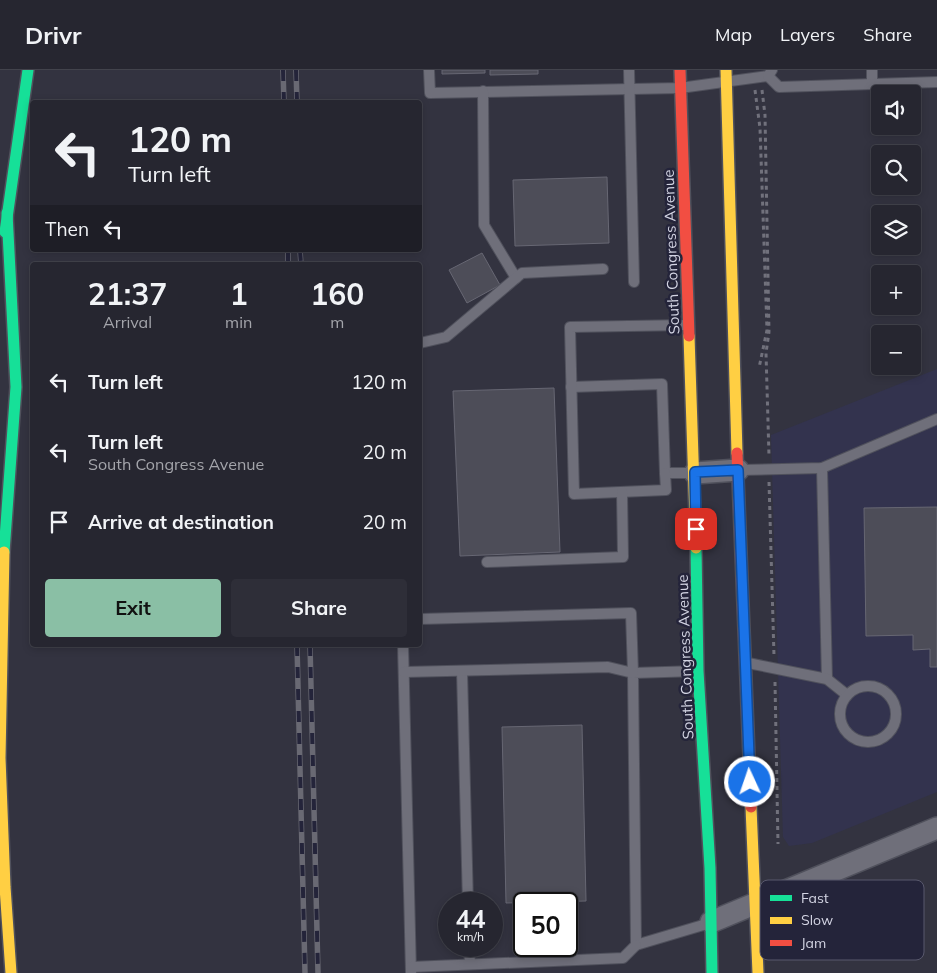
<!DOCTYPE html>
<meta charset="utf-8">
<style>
:root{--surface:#262630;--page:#2e2e38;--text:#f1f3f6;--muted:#a4a5ab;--line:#42434c;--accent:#8abfa5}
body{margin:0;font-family:Mulish,sans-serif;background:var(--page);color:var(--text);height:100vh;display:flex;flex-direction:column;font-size:19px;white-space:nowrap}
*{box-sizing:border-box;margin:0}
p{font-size:16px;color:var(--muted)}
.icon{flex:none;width:28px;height:28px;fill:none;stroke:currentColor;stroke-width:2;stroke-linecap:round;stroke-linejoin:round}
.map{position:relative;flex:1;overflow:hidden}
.sheet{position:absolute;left:30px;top:192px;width:392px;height:385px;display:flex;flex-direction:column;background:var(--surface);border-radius:5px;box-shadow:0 2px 8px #0003,0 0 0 1px var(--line)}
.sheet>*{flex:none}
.hud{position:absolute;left:30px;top:30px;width:392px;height:152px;border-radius:5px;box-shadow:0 2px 8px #0003,0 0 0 1px var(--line);background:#262630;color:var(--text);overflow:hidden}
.tools{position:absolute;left:871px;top:15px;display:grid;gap:10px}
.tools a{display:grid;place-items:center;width:50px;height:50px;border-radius:5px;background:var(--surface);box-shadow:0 2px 8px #0003,0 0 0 1px var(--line);font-size:25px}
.speed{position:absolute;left:438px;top:822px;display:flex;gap:10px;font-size:25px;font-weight:700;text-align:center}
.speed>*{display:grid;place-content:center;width:65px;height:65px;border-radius:50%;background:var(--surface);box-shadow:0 2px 8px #0003,0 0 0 1px var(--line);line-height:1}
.speed small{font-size:12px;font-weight:400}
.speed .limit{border:2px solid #111;border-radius:8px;background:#fff;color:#111}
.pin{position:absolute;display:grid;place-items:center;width:42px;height:42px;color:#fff;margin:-21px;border-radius:10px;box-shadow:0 2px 8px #0006}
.me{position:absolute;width:55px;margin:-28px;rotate:357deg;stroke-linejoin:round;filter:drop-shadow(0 0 4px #0008)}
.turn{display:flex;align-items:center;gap:18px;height:105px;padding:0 15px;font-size:22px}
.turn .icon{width:65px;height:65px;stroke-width:2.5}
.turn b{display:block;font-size:35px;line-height:42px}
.then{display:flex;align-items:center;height:48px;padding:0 15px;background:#0003;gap:10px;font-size:19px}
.eta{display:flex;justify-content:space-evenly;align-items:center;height:85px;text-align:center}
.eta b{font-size:30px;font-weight:700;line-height:35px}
.cta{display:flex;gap:10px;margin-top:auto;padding:10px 15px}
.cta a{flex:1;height:58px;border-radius:5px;background:var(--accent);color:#111;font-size:20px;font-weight:700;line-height:58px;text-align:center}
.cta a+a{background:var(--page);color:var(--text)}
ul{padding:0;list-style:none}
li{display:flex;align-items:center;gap:15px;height:70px;padding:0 15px}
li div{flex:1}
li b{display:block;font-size:19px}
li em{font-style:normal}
header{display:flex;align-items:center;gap:30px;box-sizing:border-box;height:70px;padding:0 25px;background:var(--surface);border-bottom:1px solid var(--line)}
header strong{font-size:24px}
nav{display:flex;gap:28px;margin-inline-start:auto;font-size:18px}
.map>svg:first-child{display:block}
.built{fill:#33334e}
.building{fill:#4d4d58;stroke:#676773}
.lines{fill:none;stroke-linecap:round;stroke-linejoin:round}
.lane-casing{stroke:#50515c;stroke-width:12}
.street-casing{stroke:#50515c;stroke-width:24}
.fast-casing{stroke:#50515c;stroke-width:14}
.slow-casing{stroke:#50515c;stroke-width:14}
.jam-casing{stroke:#50515c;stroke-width:14}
.path{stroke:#71717c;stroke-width:3;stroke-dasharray:4 4;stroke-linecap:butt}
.lane{stroke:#6f6f7a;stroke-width:10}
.street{stroke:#6f6f7a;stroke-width:21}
.fast{stroke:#16e098;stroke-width:11}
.slow{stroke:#ffcf43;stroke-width:11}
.jam{stroke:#f24e42;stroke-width:11}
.rail-casing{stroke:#696973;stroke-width:5.5}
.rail{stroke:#24243a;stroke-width:4;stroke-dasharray:11;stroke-linecap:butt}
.route-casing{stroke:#114b97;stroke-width:12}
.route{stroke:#1a73e8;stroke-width:9}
.labels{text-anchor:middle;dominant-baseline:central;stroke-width:5;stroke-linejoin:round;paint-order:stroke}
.street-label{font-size:15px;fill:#d3d4e3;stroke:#24243a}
.key{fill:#24243a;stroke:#59596d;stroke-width:1}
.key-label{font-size:14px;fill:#d3d4e3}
</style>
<header>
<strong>Drivr</strong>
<nav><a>Map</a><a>Layers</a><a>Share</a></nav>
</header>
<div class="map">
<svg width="937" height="903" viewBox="0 0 937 903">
<rect width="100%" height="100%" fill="#333340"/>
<polygon class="built" points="937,299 937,722 812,773 789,776 783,767 771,365"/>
<g class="building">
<polygon points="442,0 485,0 485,3 442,4"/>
<polygon points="490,0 538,0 538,4 490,5"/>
<polygon points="607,107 609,173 515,176 513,110"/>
<polygon points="482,183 500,215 467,233 449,200"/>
<polygon points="554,318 560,482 460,486 453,321"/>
<polygon points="937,437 937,597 930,597 930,579 913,580 913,565 866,566 864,438"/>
<polygon points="582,655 586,831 506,833 502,657"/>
</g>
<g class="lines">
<g class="lane-casing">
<g id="lane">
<polyline points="429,0 430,23 680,18 768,6 772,0"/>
<polyline points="629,0 634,212"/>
<polyline points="872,0 872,14"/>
<polyline points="768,6 779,17 937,12"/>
<polyline points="483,21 484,155 516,208"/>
<polyline points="420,273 446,267 522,203 603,199"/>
<polyline points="571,317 662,314 665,403 694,403"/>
<polyline points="822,398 827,609"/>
<polyline points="740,400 822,398 937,349"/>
<polyline points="665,403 666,420 574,424 570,257 687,255"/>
<polyline points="487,492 623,487 622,422"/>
<polyline points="403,575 411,903"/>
<polyline points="748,593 827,609 847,625"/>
<polyline points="462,601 468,834"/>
<polyline points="697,601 633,603 636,875 710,853"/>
<polyline points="404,602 608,597 633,603 631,543 420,549"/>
<circle cx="868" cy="644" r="28"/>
<polyline points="469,876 470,894"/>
<polyline points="411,897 623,888 636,875"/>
</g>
</g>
<g class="street-casing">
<g id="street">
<polyline points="695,403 738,400"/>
<polyline points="711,852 937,758"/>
</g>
</g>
<g class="fast-casing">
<g id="fast">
<polyline points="5,162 28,0"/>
<polyline points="696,478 698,601 710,798 712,903"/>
<polyline points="4,482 16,317 7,143"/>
</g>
</g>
<g class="slow-casing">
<g id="slow">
<polyline points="726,0 737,383"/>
<polyline points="689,266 696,478"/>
<polyline points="4,482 0,688 5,817 11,903"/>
<polyline points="751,737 758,903"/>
</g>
</g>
<g class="jam-casing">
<g id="jam">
<polyline points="680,0 689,266"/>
<polyline points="737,383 751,737"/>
</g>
</g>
<g class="path">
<polyline points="755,20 760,58 767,260 759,298"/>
<polyline points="762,20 765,45 769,262 766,283 769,386"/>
<polyline points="769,412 774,586"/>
<polyline points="775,612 778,774"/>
</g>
<use href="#lane" class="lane"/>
<use href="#street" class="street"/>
<use href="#fast" class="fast"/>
<use href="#slow" class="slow"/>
<use href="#jam" class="jam"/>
<g class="rail-casing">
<g id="rail">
<polyline points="283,0 284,32"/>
<polyline points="296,0 297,32"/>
<polyline points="288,180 288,195"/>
<polyline points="300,180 301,195"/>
<polyline points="297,575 305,903"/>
<polyline points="310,575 318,903"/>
</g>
</g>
<use href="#rail" class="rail"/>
</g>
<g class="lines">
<g class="route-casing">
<polyline id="route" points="696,459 695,402 738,400 750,712"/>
</g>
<use href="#route" class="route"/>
</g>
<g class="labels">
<g class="street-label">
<text transform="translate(671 182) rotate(-92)">South Congress Avenue</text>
<text transform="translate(685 587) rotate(-92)">South Congress Avenue</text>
</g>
</g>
<rect x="760" y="810" width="164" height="80" rx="8" class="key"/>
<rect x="770" y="825" width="22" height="6" fill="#16e098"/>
<rect x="770" y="847" width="22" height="7" fill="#ffcf43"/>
<rect x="770" y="870" width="22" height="6" fill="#f24e42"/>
<g class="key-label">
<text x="801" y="833">Fast</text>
<text x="801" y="855">Slow</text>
<text x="801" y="878">Jam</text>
</g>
</svg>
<div class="tools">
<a><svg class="icon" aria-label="sound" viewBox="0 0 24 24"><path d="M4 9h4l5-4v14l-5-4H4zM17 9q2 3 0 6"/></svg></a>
<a><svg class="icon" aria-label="search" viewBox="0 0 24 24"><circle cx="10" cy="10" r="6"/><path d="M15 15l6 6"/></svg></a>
<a><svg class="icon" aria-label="layers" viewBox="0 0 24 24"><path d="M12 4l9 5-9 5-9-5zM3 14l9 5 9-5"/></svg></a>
<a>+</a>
<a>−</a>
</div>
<div class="speed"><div>44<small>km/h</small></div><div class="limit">50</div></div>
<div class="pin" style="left:696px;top:459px;background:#d93025"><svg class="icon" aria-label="arrive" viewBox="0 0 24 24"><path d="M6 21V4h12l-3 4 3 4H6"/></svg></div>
<svg class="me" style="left:750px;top:712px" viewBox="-20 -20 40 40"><circle r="17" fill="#1a73e8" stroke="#fff" stroke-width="3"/><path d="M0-11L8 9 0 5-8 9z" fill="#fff"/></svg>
<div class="hud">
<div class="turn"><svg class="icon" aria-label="left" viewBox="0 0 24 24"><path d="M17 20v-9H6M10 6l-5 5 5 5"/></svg><div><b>120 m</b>Turn left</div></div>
<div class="then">Then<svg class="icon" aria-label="left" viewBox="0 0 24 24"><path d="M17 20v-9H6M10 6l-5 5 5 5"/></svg></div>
</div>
<section class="sheet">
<div class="eta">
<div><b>21:37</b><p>Arrival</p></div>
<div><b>1</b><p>min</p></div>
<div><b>160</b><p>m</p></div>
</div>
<ul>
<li><svg class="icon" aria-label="left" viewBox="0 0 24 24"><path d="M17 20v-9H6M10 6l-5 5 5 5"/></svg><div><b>Turn left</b></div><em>120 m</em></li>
<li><svg class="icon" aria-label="left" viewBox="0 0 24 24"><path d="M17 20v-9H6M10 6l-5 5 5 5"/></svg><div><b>Turn left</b><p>South Congress Avenue</p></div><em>20 m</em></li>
<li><svg class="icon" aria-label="arrive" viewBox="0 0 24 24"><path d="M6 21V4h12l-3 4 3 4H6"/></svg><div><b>Arrive at destination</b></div><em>20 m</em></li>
</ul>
<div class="cta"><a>Exit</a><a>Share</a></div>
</section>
</div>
